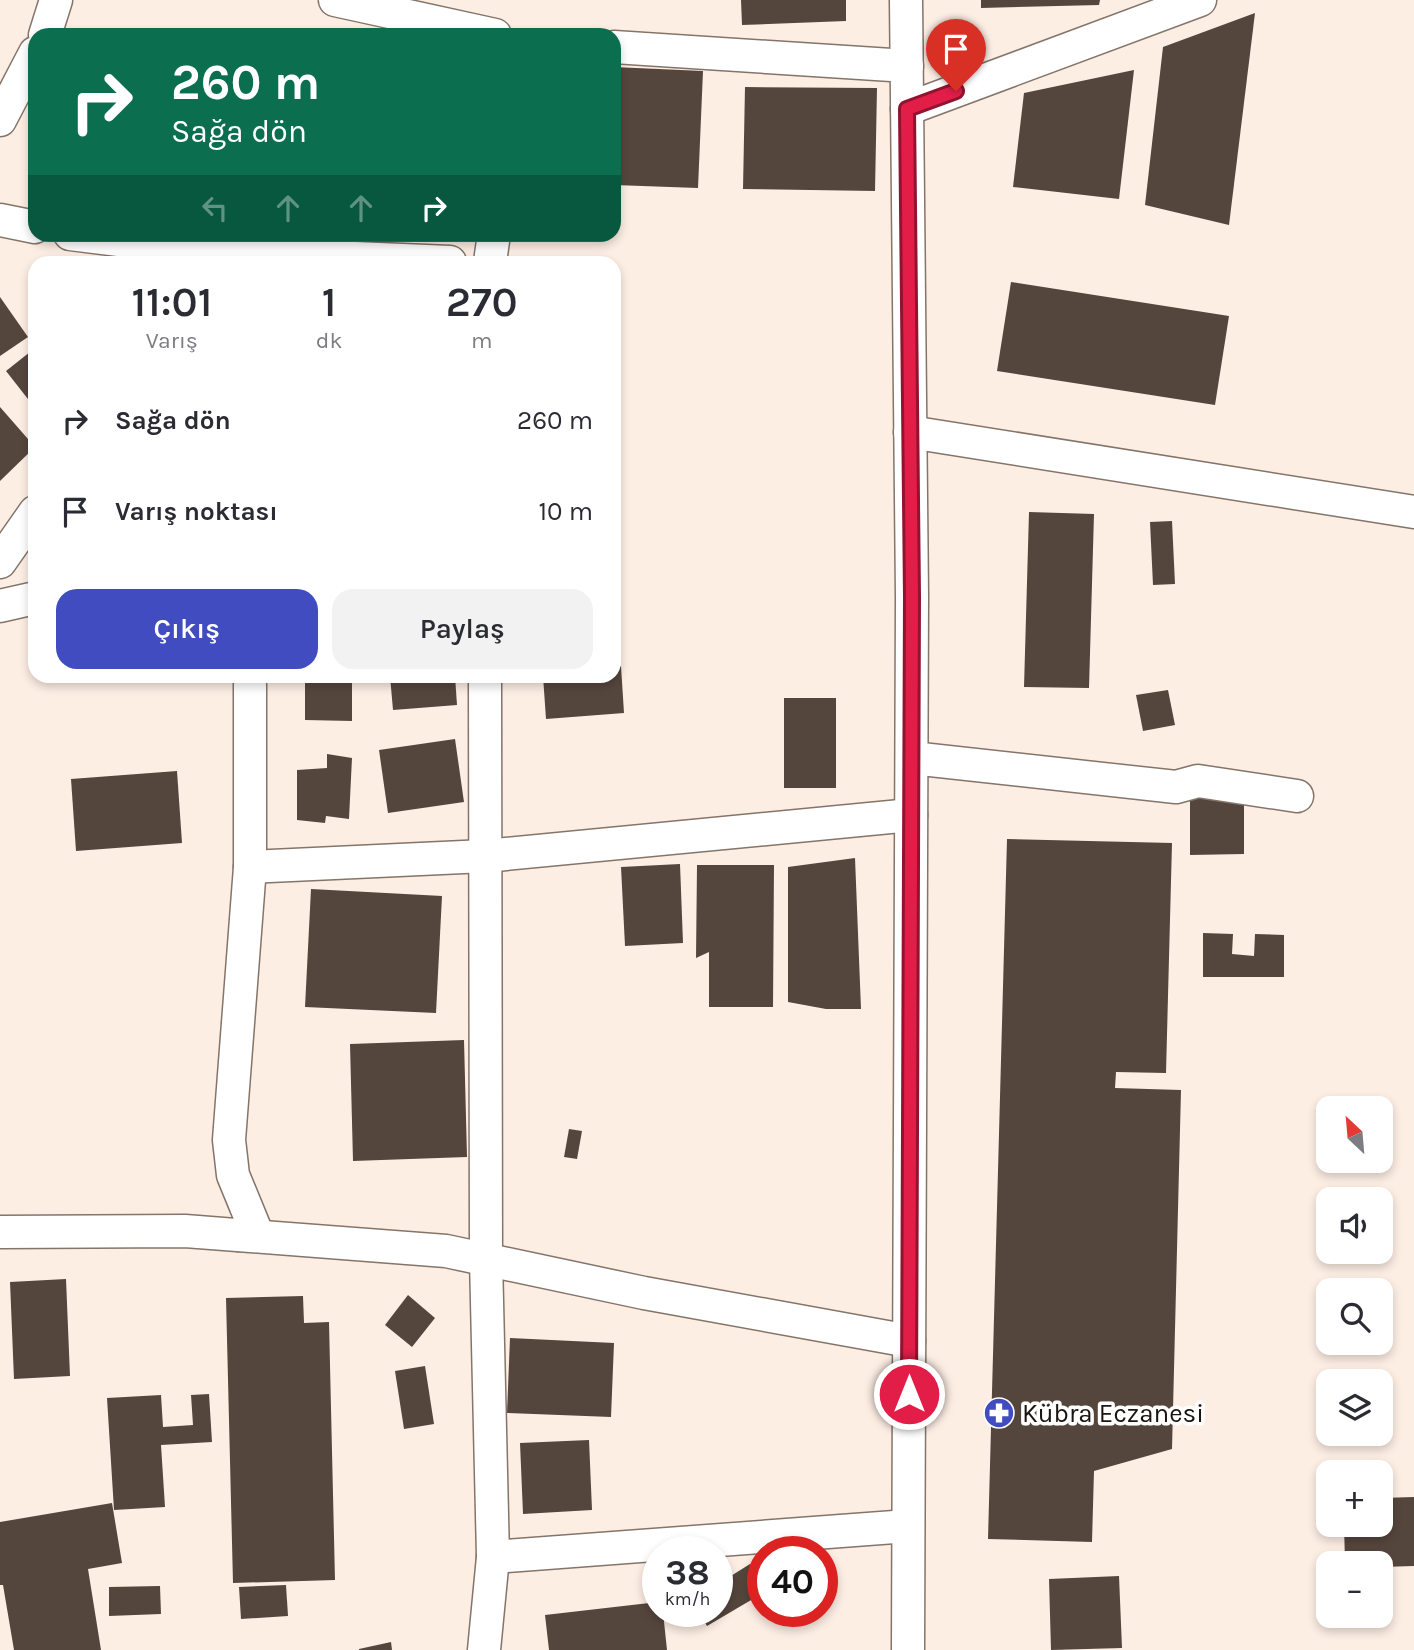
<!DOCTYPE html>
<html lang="tr">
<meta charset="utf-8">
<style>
:root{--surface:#fff;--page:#f2f2f3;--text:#2b2b33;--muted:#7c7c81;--accent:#414cc0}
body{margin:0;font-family:Karla,sans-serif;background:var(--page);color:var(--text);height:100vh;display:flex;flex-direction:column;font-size:26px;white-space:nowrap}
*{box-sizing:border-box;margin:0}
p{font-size:23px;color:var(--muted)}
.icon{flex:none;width:38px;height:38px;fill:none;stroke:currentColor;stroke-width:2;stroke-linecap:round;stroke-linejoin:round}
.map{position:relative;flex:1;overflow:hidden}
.sheet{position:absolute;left:28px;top:256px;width:593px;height:427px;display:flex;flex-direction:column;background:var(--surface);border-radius:21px;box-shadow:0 4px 10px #0003}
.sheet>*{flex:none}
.top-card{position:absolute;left:28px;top:28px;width:593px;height:214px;border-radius:21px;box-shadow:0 4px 10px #0003;background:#0b6e4f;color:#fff;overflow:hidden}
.needle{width:46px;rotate:334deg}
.tools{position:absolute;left:1316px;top:1096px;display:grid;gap:14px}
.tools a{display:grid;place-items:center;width:77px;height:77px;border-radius:14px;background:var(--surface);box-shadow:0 4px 10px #0003;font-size:35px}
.speed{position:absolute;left:642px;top:1536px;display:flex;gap:14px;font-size:35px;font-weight:700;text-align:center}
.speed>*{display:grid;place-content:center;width:91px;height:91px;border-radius:50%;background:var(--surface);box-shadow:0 4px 10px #0003;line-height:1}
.speed small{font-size:18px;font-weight:400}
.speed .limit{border:10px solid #d22;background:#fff;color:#111}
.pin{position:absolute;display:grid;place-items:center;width:60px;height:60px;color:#fff;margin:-72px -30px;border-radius:50% 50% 50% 0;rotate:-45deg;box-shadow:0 0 7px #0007}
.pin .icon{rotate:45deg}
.me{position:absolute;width:77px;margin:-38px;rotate:0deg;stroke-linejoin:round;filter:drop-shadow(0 0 5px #0008)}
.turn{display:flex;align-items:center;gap:24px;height:147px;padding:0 28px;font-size:32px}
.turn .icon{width:91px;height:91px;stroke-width:2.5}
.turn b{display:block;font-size:49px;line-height:60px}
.lanes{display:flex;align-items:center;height:66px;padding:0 28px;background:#0003;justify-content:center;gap:35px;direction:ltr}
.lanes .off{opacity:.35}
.eta{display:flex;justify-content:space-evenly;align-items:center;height:119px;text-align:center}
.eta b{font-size:42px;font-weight:600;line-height:49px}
.cta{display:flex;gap:14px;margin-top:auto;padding:14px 28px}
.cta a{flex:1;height:80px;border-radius:21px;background:var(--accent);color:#fff;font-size:28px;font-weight:600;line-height:80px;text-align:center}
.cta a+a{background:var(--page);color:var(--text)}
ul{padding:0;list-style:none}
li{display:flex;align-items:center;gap:21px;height:91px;padding:0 28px}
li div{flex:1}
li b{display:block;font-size:26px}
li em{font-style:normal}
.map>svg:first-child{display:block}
.building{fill:#55463d}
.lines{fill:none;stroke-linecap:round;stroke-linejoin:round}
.minor-casing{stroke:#847469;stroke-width:35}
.minor{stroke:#fff;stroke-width:32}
.route-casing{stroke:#92132f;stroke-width:18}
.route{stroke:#e11d48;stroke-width:12}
.labels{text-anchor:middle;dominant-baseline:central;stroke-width:7;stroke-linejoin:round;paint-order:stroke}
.poi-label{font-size:26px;fill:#1a130f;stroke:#fff;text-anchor:start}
</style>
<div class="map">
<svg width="1414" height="1650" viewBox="0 0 1414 1650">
<rect width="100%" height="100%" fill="#fdeee4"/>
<g class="building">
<polygon points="741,0 846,0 846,21 742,25"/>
<polygon points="981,0 1100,0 1099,5 981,8"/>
<polygon points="1255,13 1229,225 1145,205 1163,47"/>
<polygon points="614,67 703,71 698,188 614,185"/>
<polygon points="1134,70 1119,199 1013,187 1024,93"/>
<polygon points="745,87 877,88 875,191 743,189"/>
<polygon points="1011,282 1229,316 1215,405 997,371"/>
<polygon points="0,297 28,337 0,356"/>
<polygon points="35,348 35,408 6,371"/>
<polygon points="0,407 35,447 0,481"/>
<polygon points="1029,512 1094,514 1089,688 1024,687"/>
<polygon points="1172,521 1175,584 1153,585 1150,522"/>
<polygon points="621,666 624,713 546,719 543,676 614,676 614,667"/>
<polygon points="305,676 352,676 352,721 305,720"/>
<polygon points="390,676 455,676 457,705 393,710"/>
<polygon points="1168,690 1175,725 1143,731 1136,695"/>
<rect x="784" y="698" width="52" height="90"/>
<polygon points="455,739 464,802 388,813 379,750"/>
<polygon points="327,754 352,758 349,819 326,816 325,823 297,820 297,770 327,768"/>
<polygon points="177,771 182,843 76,851 71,779"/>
<polygon points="1190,799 1244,799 1244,854 1190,855"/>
<polygon points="1007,839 1172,843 1166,1073 1116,1072 1115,1088 1181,1090 1172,1449 1094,1471 1092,1542 988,1539"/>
<polygon points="855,858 861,1009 826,1009 788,1002 788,867"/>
<polygon points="680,864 683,943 625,946 621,867"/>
<polygon points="697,865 774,865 773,1007 709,1007 709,952 696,958"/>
<polygon points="311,889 442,896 436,1013 305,1007"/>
<polygon points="1203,933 1233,934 1232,954 1254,956 1255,934 1284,935 1284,977 1203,977"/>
<polygon points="464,1040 467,1157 353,1161 350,1044"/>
<polygon points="569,1129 582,1131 577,1159 564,1157"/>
<polygon points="66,1279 70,1376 14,1379 10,1282"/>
<polygon points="408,1295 435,1318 412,1347 385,1325"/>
<polygon points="303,1296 304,1323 329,1322 335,1580 233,1583 226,1298"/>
<polygon points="510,1338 614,1343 611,1417 507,1413"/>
<polygon points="425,1366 434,1424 404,1429 395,1371"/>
<polygon points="209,1394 212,1442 161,1445 165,1507 114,1510 107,1398 161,1395 163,1427 193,1425 191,1395"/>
<polygon points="589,1440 592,1510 523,1514 520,1443"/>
<polygon points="1414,1497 1414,1566 1381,1567 1381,1563 1345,1563 1344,1524 1381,1524 1381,1498"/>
<polygon points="112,1503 122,1563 88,1569 101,1650 14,1650 3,1585 0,1585 0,1522"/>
<polygon points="750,1564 763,1585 763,1593 707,1626 699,1612 718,1612 718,1584"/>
<polygon points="1119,1576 1122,1648 1051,1650 1049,1579"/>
<polygon points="286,1585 288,1616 241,1619 239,1587"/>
<polygon points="160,1586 161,1614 109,1616 109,1587"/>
<polygon points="658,1602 658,1612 663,1612 667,1650 549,1650 545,1615"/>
<polygon points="391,1642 392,1650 359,1650 359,1649"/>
</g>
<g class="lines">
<g class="minor-casing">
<g id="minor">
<polyline points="335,0 495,35"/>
<polyline points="906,0 912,597 908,1650"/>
<polyline points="45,35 56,0"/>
<polyline points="614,47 907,66"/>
<polyline points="907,109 1200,0"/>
<polyline points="0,120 35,53"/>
<polyline points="0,220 35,227"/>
<polyline points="70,234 214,252 450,262"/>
<polyline points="490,262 494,234"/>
<polyline points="910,432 1414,512"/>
<polyline points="0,562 35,512"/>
<polyline points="0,606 35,598"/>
<polyline points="912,758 1176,787 1198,781 1297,796"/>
<polyline points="250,867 485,856 911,815"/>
<polyline points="0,1232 185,1231 446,1251 644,1293 909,1341"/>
<polyline points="239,1235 256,1231 233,1175 229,1140 250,867 250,676"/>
<polyline points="493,1557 908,1526"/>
<polyline points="484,1650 493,1557 486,1259 485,676"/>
</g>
</g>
<use href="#minor" class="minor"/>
</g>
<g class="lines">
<g class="route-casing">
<polyline id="route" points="909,1394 912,597 907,109 956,91"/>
</g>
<use href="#route" class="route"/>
</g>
<defs>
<g id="pharmacy-disc" transform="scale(1.575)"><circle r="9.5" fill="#414cc0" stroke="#fff"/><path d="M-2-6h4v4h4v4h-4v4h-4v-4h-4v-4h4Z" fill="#fff"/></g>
</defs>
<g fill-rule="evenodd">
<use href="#pharmacy-disc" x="999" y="1413"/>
</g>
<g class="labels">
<g class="poi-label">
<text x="1022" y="1413">Kübra Eczanesi</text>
</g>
</g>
</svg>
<div class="tools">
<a><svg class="needle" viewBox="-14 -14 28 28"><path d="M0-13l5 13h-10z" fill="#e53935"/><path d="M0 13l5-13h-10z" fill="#7c7c81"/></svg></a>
<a><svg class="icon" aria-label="sound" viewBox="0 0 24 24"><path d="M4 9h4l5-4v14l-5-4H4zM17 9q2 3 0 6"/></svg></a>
<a><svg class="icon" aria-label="search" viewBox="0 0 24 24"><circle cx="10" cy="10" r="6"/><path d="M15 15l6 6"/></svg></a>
<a><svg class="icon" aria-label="layers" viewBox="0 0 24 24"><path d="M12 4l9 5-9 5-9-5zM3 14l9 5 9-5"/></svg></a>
<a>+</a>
<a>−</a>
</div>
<div class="speed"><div>38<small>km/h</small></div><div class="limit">40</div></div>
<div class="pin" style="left:956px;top:91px;background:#d93025"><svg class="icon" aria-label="arrive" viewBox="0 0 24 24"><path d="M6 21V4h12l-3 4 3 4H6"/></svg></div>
<svg class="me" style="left:909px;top:1394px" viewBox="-20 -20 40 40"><circle r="17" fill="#e11d48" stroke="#fff" stroke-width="3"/><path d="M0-11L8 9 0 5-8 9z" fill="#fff"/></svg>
<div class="top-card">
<div class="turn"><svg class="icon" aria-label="right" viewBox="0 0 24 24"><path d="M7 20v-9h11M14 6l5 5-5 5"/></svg><div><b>260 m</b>Sağa dön</div></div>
<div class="lanes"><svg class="icon off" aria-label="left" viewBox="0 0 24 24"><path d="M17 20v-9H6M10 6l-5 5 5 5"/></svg><svg class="icon off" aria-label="ahead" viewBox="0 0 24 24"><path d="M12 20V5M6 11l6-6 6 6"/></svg><svg class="icon off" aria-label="ahead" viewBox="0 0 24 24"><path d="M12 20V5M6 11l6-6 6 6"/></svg><svg class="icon" aria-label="right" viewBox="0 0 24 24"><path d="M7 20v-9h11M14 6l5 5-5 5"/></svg></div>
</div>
<section class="sheet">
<div class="eta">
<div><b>11:01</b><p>Varış</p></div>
<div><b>1</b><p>dk</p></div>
<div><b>270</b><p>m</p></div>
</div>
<ul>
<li><svg class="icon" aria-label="right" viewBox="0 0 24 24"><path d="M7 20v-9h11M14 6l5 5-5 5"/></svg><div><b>Sağa dön</b></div><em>260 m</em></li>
<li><svg class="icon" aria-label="arrive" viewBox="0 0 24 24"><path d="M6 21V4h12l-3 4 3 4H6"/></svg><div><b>Varış noktası</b></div><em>10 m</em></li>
</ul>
<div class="cta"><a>Çıkış</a><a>Paylaş</a></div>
</section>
</div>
